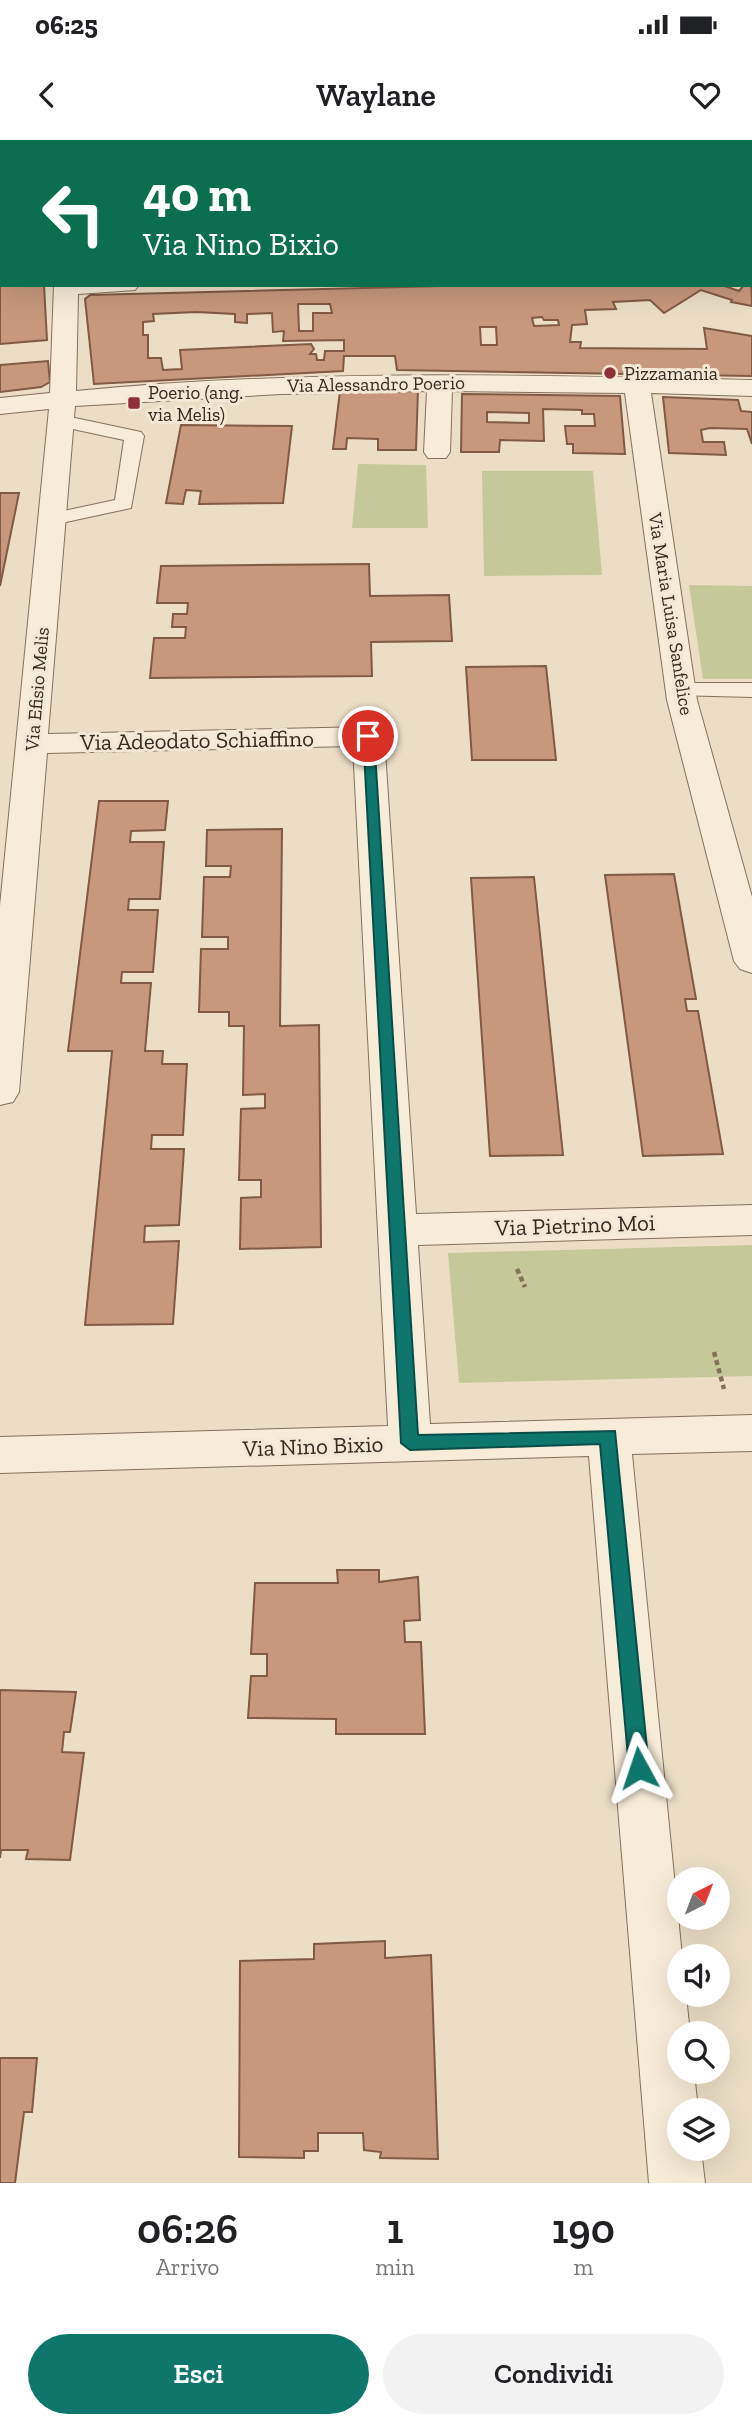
<!DOCTYPE html>
<html lang="it">
<style>
:root{--surface:#fff;--page:#f2f2f2;--text:#202124;--muted:#757577;--accent:#0f766e}
body{margin:0;font-family:"Zilla Slab",serif;background:var(--page);color:var(--text);height:100vh;display:flex;flex-direction:column;font-size:26px;white-space:nowrap}
*{box-sizing:border-box;margin:0}
p{font-size:23px;color:var(--muted)}
.icon{flex:none;width:38px;height:38px;fill:none;stroke:currentColor;stroke-width:2;stroke-linecap:round;stroke-linejoin:round}
.map{position:relative;height:2043px;overflow:hidden}
.sheet{display:flex;flex-direction:column;background:var(--surface);flex:1}
.sheet>*{flex:none}
.hud{position:absolute;left:0px;top:0px;width:752px;height:147px;box-shadow:0 7px 28px #0002;background:#0b6e4f;color:#fff;overflow:hidden}
.needle{width:46px;rotate:42deg}
.fabs{position:absolute;left:667px;top:1727px;display:grid;gap:14px}
.fabs a{display:grid;place-items:center;width:63px;height:63px;border-radius:50%;background:var(--surface);box-shadow:0 7px 28px #0002;font-size:35px}
.pin{position:absolute;display:grid;place-items:center;width:60px;height:60px;color:#fff;margin:-30px;border:4px solid #fff;border-radius:50%;box-shadow:0 2px 7px #0007}
.me{position:absolute;width:77px;margin:-38px;rotate:355deg;stroke-linejoin:round;filter:drop-shadow(0 0 5px #0008)}
.turn{display:flex;align-items:center;gap:24px;height:147px;padding:0 28px;font-size:32px}
.turn .icon{width:91px;height:91px;stroke-width:2.5}
.turn b{display:block;font-size:49px;line-height:60px}
.eta{display:flex;justify-content:space-evenly;align-items:center;height:119px;text-align:center}
.eta b{font-size:42px;font-weight:600;line-height:49px}
.action{display:flex;gap:14px;margin-top:auto;padding:14px 28px}
.action a{flex:1;height:80px;border-radius:42px;background:var(--accent);color:#fff;font-size:28px;font-weight:600;line-height:80px;text-align:center}
.action a+a{background:var(--page);color:var(--text)}
.status{display:flex;justify-content:space-between;align-items:center;height:49px;padding:0 35px;background:var(--surface);direction:ltr}
.status svg{height:19px;fill:currentColor}
header{display:flex;justify-content:space-between;align-items:center;height:91px;padding:0 28px;background:var(--surface);font-size:32px;font-weight:600}
.map>svg:first-child{display:block}
.green{fill:#c5c899}
.building{fill:#c7987d;stroke:#825944;stroke-width:2;fill-rule:evenodd}
.lines{fill:none;stroke-linecap:round;stroke-linejoin:round}
.service-casing{stroke:#85705c;stroke-width:2}
.minor-casing{stroke:#85705c;stroke-width:2}
.path{stroke:#85705c;stroke-width:4.5;stroke-dasharray:5 3.5;stroke-linecap:butt}
.service{fill:#f6ecd7;fill-rule:evenodd}
.minor{fill:#f6ecd7;fill-rule:evenodd}
.route{fill:#0f766e;stroke:#0a4d48;stroke-width:2}
.poi-dot{fill:#8f3036;stroke:#f3e8d4;stroke-width:2.5}
.labels{text-anchor:middle;dominant-baseline:central;stroke-width:6;stroke-linejoin:round;paint-order:stroke}
.far-poi-label{font-size:19px;fill:#36291f;stroke:#f3e8d4;text-anchor:start}
.far-street-label{font-size:19px;fill:#36291f;stroke:#f3e8d4}
.street-label{font-size:23px;fill:#36291f;stroke:#f3e8d4}
</style>
<div class="status"><b>06:25</b><svg viewBox="0 0 49 12"><path d="M0 12V9h3v3zM5 12V6h3v6zM10 12V3h3v9zM15 12V0h3v12zM26 1h20v11H26zM47 4h2v5h-2z"/></svg></div>
<header><svg class="icon" aria-label="back" viewBox="0 0 24 24"><path d="M15 5l-7 7 7 7"/></svg>Waylane<svg class="icon" aria-label="heart" viewBox="0 0 24 24"><path d="M12 20l-8-8c-3-5 5-10 8-4 3-6 11-1 8 4z"/></svg></header>
<div class="map">
<svg width="752" height="2043" viewBox="0 0 752 2043">
<rect width="100%" height="100%" fill="#ebdec5"/>
<g class="green">
<polygon points="358,324 426,325 428,388 352,388"/>
<polygon points="482,331 593,331 602,435 484,436"/>
<polygon points="689,445 752,446 752,539 703,539"/>
<polygon points="752,1105 752,1236 459,1243 448,1113"/>
</g>
<g class="building">
<polygon points="346,0 423,0 423,2 347,2"/>
<rect x="434" y="0" width="103" height="2"/>
<polygon points="0,120 2,145 44,145 47,200 0,204"/>
<path d="M 751,137 L 752,166 L 731,162 L 732,160 L 701,150 L 664,173 L 650,160 L 613,162 L 616,169 L 585,170 L 587,184 L 572,185 L 570,202 L 581,202 L 580,208 L 707,209 L 704,188 L 752,196 L 752,236 L 397,230 L 395,216 L 344,216 L 343,231 L 94,244 L 85,159 L 90,155 L 482,145 L 722,145 L 739,151 L 744,145 L 751,145 ZM 298,164 L 330,164 L 332,173 L 313,173 L 313,191 L 299,191 ZM 196,172 L 235,174 L 235,182 L 247,183 L 247,174 L 272,173 L 273,192 L 284,191 L 283,201 L 344,200 L 344,211 L 325,211 L 324,220 L 317,220 L 316,214 L 310,214 L 314,209 L 311,204 L 180,210 L 182,229 L 163,230 L 161,218 L 148,218 L 148,195 L 143,195 L 143,182 L 154,181 L 153,174 ZM 542,177 L 544,180 L 558,180 L 559,185 L 534,186 L 532,178 ZM 480,187 L 496,187 L 497,205 L 481,205 Z"/>
<polygon points="48,221 50,242 41,247 0,252 0,225"/>
<polygon points="418,250 416,310 378,310 378,299 347,298 346,309 333,309 340,251"/>
<path d="M 462,254 L 620,256 L 625,314 L 573,313 L 573,304 L 567,304 L 565,286 L 595,286 L 594,274 L 582,274 L 582,270 L 543,269 L 544,301 L 500,300 L 499,312 L 461,312 ZM 487,272 L 529,273 L 529,283 L 487,282 Z"/>
<polygon points="663,257 738,260 741,271 752,272 752,304 747,289 710,288 701,290 703,302 724,302 726,315 669,313"/>
<polygon points="181,285 292,286 283,363 199,364 201,351 186,350 183,364 166,363"/>
<polygon points="0,353 19,353 0,446"/>
<polygon points="369,424 370,456 449,455 452,501 371,502 372,536 150,538 154,498 185,498 186,487 172,487 173,474 187,474 188,463 157,463 161,426"/>
<polygon points="546,526 556,620 472,620 466,527"/>
<polygon points="99,661 168,661 165,690 131,691 130,702 164,702 160,759 129,759 128,770 158,770 153,832 122,832 121,843 151,843 145,911 163,911 162,924 187,924 183,995 152,995 151,1009 184,1009 179,1085 145,1086 144,1102 179,1101 173,1184 85,1185 112,911 68,911"/>
<polygon points="282,689 280,886 319,885 321,1107 240,1109 241,1058 261,1057 261,1040 239,1040 241,969 265,968 265,954 243,955 244,886 229,886 229,872 199,872 201,809 228,809 228,797 202,797 204,737 230,737 231,726 206,726 207,690"/>
<polygon points="674,734 696,859 685,859 687,871 698,871 723,1014 643,1016 605,735"/>
<polygon points="534,737 563,1015 490,1016 471,738"/>
<polygon points="337,1430 379,1430 379,1442 418,1437 420,1480 404,1481 405,1502 421,1502 425,1594 336,1594 336,1579 248,1578 251,1536 267,1536 267,1514 251,1514 255,1443 338,1443"/>
<polygon points="0,1550 76,1552 70,1592 64,1592 62,1612 84,1613 70,1720 26,1719 28,1710 1,1710 0,1718"/>
<polygon points="385,1801 385,1818 431,1815 438,2019 380,2018 381,2012 364,2010 363,1993 318,1993 318,2011 304,2011 304,2018 239,2017 240,1821 314,1819 314,1804"/>
<polygon points="0,1918 37,1918 32,1972 24,1972 15,2043 0,2043"/>
</g>
<g class="lines">
<g class="service-casing">
<g id="service">
<polygon points="61,275 141,292 144,296 131,368 52,385 45,383 42,379 45,375 115,360 124,300 54,285 52,281 54,277"/>
<polygon points="681,543 752,543 752,557 673,555 670,550"/>
</g>
</g>
<g class="minor-casing">
<g id="minor">
<rect x="282" y="0" width="22" height="2"/>
<polygon points="615,0 637,0 638,2 616,2"/>
<rect x="751" y="24" width="1" height="14"/>
<rect x="0" y="43" width="2" height="14"/>
<path d="M 54,145 L 139,145 L 135,150 L 78,154 L 76,251 C 300,229 527,235 752,240 L 752,256 L 651,253 L 697,560 L 752,757 L 752,833 L 740,829 L 734,821 L 667,560 L 625,253 L 452,251 L 450,312 L 446,318 L 428,318 L 424,312 L 427,251 L 282,254 L 75,266 L 48,594 L 368,587 L 379,589 L 384,596 L 416,1074 L 752,1065 L 752,1095 L 418,1105 L 430,1284 L 752,1275 L 752,1311 L 632,1314 L 682,1816 L 679,1816 L 679,1855 L 686,1855 L 690,1894 L 679,1894 L 679,1932 L 694,1932 L 698,1970 L 679,1970 L 679,2009 L 701,2009 L 705,2043 L 649,2043 L 589,1316 L 0,1333 L 0,1297 L 388,1286 L 353,606 L 47,613 L 19,952 L 13,962 L 0,965 L 0,766 L 49,269 L 0,274 L 0,258 L 50,253 Z"/>
</g>
</g>
<g class="path">
<polyline points="517,1129 525,1147"/>
<polyline points="714,1212 724,1249"/>
</g>
<use href="#service" class="service"/>
<use href="#minor" class="minor"/>
</g>
<polygon class="route" points="363,593 374,596 418,1295 615,1291 649,1628 646,1635 639,1638 632,1635 629,1628 600,1304 410,1310 401,1303"/>
<g class="poi-dot">
<circle cx="610" cy="233" r="7"/>
<rect x="127" y="256" width="14" height="14" rx="3.5"/>
</g>
<g class="labels">
<g class="far-poi-label">
<text x="624" y="233">Pizzamania</text>
<text x="148" y="252">Poerio (ang.<tspan x="148" dy="22">via Melis)</tspan></text>
</g>
<g class="far-street-label">
<text transform="translate(376 244) rotate(-1)">Via Alessandro Poerio</text>
<text transform="translate(671 474) rotate(81)">Via Maria Luisa Sanfelice</text>
<text transform="translate(37 549) rotate(-85)">Via Efisio Melis</text>
</g>
<g class="street-label">
<text transform="translate(197 600) rotate(-1)">Via Adeodato Schiaffino</text>
<text transform="translate(575 1085) rotate(-2)">Via Pietrino Moi</text>
<text transform="translate(313 1306) rotate(-2)">Via Nino Bixio</text>
</g>
</g>
</svg>
<div class="fabs">
<a><svg class="needle" viewBox="-14 -14 28 28"><path d="M0-13l5 13h-10z" fill="#e53935"/><path d="M0 13l5-13h-10z" fill="#757577"/></svg></a>
<a><svg class="icon" aria-label="sound" viewBox="0 0 24 24"><path d="M4 9h4l5-4v14l-5-4H4zM17 9q2 3 0 6"/></svg></a>
<a><svg class="icon" aria-label="search" viewBox="0 0 24 24"><circle cx="10" cy="10" r="6"/><path d="M15 15l6 6"/></svg></a>
<a><svg class="icon" aria-label="layers" viewBox="0 0 24 24"><path d="M12 4l9 5-9 5-9-5zM3 14l9 5 9-5"/></svg></a>
</div>
<div class="pin" style="left:368px;top:596px;background:#d93025"><svg class="icon" aria-label="arrive" viewBox="0 0 24 24"><path d="M6 21V4h12l-3 4 3 4H6"/></svg></div>
<svg class="me" style="left:639px;top:1628px" viewBox="-20 -20 40 40"><path d="M0-17L14 15 0 8-14 15z" fill="#0f766e" stroke="#fff" stroke-width="4"/></svg>
<div class="hud">
<div class="turn"><svg class="icon" aria-label="left" viewBox="0 0 24 24"><path d="M17 20v-9H6M10 6l-5 5 5 5"/></svg><div><b>40 m</b>Via Nino Bixio</div></div>
</div>
</div>
<section class="sheet">
<div class="eta">
<div><b>06:26</b><p>Arrivo</p></div>
<div><b>1</b><p>min</p></div>
<div><b>190</b><p>m</p></div>
</div>
<div class="action"><a>Esci</a><a>Condividi</a></div>
</section>
